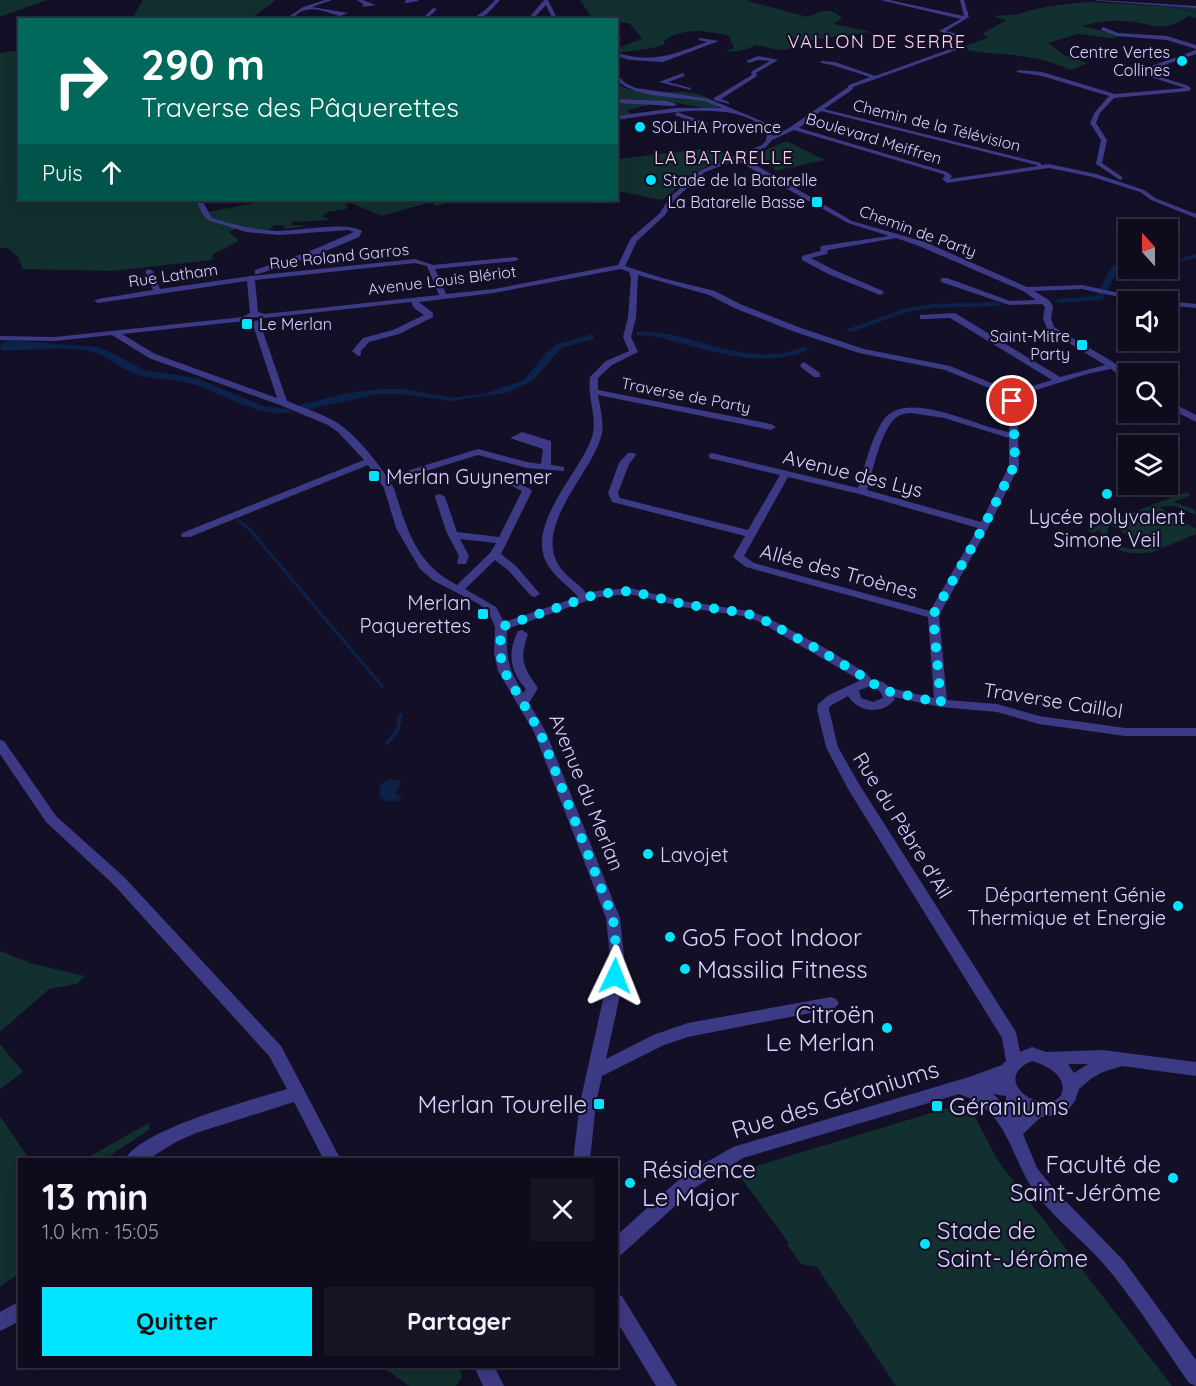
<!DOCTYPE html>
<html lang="fr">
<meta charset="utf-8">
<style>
:root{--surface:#0e0b1c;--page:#171425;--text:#f1f3f6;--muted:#9b9ba3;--line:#2e2b3b;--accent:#00e5ff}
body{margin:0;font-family:Quicksand,sans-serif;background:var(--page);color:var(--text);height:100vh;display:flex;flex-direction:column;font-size:22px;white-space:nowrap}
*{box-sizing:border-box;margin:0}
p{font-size:20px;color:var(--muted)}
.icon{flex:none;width:33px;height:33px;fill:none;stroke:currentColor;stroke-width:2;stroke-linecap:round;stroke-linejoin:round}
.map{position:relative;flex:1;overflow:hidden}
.drawer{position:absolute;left:18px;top:1158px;width:600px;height:210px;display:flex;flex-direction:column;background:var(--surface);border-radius:0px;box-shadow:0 6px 24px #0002,0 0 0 2px var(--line)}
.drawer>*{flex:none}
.hud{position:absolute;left:18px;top:18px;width:600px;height:183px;border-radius:0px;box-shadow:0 6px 24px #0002,0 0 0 2px var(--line);background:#00695c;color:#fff;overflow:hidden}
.needle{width:39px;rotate:339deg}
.tools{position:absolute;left:1118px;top:219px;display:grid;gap:12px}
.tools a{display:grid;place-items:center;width:60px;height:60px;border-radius:0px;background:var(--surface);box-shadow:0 6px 24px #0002,0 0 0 2px var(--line);font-size:30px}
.pin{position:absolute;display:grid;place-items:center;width:51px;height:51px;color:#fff;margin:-26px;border:3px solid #fff;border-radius:50%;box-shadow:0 2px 6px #0007}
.me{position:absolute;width:66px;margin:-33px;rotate:2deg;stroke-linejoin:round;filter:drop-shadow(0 0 4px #0008)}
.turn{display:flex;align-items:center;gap:21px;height:126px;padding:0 24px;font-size:27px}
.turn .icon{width:78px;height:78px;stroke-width:2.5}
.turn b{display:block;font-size:42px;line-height:51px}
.then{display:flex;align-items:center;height:57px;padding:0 24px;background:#0003;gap:12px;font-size:22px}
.round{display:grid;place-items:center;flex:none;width:63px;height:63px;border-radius:0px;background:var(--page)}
.summary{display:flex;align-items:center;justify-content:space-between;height:102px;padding:0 24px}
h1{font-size:36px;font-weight:800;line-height:45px}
.primary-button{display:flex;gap:12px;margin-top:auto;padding:12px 24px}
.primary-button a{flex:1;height:69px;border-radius:0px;background:var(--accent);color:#111;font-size:24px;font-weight:800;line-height:69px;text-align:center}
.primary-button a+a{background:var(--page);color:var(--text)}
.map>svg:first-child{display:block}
.green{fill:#12302f;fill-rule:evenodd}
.water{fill:#0c2248}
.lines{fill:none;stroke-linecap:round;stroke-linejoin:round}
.stream-far2{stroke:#0c2248;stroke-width:1.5}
.stream-far1{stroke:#0c2248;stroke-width:3}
.stream{stroke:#0c2248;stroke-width:4}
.canal{fill:#0c2248;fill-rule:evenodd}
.minor{fill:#3d3a85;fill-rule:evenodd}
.route{stroke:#00e5ff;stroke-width:10;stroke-dasharray:0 18}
.poi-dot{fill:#00e5ff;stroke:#130f26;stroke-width:2}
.labels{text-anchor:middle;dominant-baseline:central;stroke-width:4.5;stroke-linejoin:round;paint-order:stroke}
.far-poi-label{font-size:16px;fill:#d9d4ff;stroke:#130f26;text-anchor:end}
.far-street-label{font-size:16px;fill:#d9d4ff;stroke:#130f26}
.far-neighbourhood-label{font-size:18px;letter-spacing:1.5px;fill:#ffd6f0;stroke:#130f26}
.street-label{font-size:20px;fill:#d9d4ff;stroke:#130f26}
.poi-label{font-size:20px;fill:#d9d4ff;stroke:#130f26;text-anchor:start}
.near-poi-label{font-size:24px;fill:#d9d4ff;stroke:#130f26;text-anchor:start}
.near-street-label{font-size:24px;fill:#d9d4ff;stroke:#130f26}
</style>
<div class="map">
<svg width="1196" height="1386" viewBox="0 0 1196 1386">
<rect width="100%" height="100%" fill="#130f26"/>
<g class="green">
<polygon points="0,0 47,0 0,17"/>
<polygon points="143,0 276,0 250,19 132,19"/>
<path d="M 580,0 L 750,0 L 748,1 L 808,17 C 821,11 830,6 842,18 L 834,24 L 871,32 L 797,42 L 800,43 C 786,55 771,48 756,45 C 745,50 737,53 725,51 L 734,48 L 729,36 C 709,30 682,27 664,41 L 665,44 L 653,48 L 617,53 L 617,48 L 642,39 L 641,37 L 629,23 L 617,23 L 616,20 L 593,19 Z"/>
<path d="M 1090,2 L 1196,8 L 1196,18 L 1189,16 C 1159,36 1151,21 1121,21 C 1107,20 1095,23 1082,26 L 1123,36 L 1111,38 L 1078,34 L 1048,43 L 1064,55 L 1088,63 L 1070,70 C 1050,60 1023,55 1001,54 C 989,53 979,53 968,50 L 965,46 L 987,38 L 983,33 L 1007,20 L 994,17 C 1002,14 1010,16 1018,14 C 1042,6 1065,4 1090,2 Z"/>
<polygon points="19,50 20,200 196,200 203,213 271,200 345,200 347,203 345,205 348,207 346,209 328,212 322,216 331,220 292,222 291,225 308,226 286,229 282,225 274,225 267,232 242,226 229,232 239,241 213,254 212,260 112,271 23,269 18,257 8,248 0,248 0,53"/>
<path d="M 616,82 C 641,105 700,77 718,108 L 703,108 L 667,101 L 627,110 L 632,115 L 616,117 Z"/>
<polygon points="786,141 825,160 775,171 772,163 774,162 769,160 754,164 745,159"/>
<polygon points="702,149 720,151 733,156 701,169 662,200 617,191 617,159"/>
<polygon points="347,200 456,200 436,206 431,202 381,216 353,204"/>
<path d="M 1186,492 L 1191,495 L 1174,502 L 1195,510 L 1196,515 L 1174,506 L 1159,507 L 1196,529 L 1196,534 L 1153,552 C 1136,556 1103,552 1100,530 L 1092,533 L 1087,530 ZM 1111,525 L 1148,548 L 1168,540 C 1148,549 1124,556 1108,536 L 1107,529 Z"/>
<polygon points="0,951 33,964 85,976 77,984 49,989 0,1032"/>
<polygon points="0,1044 23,1072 0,1089"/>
<polygon points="967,1102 998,1161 1172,1386 896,1386 817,1267 801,1264 787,1244 789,1243 739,1175 756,1166"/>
<polygon points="0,1116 29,1159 20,1160 19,1274 0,1286"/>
<polygon points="149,1123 149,1129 144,1133 105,1159 85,1159"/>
<polygon points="383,1367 454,1367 460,1371 462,1377 456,1386 409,1386"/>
</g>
<g class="water">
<path d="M 636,332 C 696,329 741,371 804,347 L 809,349 C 763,373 701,347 653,336 L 637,335 Z"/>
<polygon points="593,334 594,339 561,348 533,381 507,393 451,401 401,394 378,394 306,410 296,406 347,393 380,389 405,389 453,398 487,393 524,380 546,353 557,344"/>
<path d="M 7,340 L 96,347 L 113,353 L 144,370 L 196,378 L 263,406 L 288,409 L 292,412 C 253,418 224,392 188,383 C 169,378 148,380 130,372 C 116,366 105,354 89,351 C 59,345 29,352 0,350 L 1,344 Z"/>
<polygon points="388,780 399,780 401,783 395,792 401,797 399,801 386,801 380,796 379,786"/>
</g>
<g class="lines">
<polyline class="stream-far2" points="1167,6 1196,12"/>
<polyline class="stream-far1" points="238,520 251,531 382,686"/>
<polyline class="stream" points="387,743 397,731 401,715"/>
<g class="canal">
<polygon points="1196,254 1196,258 1167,265 1167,261"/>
<path d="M 1128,260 L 1128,265 C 1110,273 1114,287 1101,300 L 1059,303 L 1055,301 L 1059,299 L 1096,296 L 1112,266 Z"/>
<polygon points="996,302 999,302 999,306 933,308 907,312 852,332 845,330 906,308 933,304"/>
</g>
<g class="minor">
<path d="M 325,0 L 332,0 L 312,7 L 348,13 L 340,16 C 331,14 317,7 306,10 C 298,11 294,20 284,20 L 303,7 Z"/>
<polygon points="357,0 363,0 376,5 363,7 363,4"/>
<polygon points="406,0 418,0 418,1 406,3 404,2"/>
<path d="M 495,0 L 500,0 C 492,9 484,20 471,20 L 484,11 Z"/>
<polygon points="544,0 548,0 558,20 553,20 546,5 532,20 527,20"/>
<path d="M 880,0 L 889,0 L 964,16 L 960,0 L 964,0 L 969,17 L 946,31 L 958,34 L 957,39 L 961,42 L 962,48 L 853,87 L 852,90 L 824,109 L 1041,163 L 1041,165 L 1049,164 L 1096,174 L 1144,190 L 1155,198 L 1196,214 L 1196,218 L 1151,200 L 1140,192 L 1093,177 L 1049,168 L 947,183 L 942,179 L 945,176 L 943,174 L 794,130 L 772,140 L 766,147 L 742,157 L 852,221 L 925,242 L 1027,287 L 1082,285 L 1161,302 L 1143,302 L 1082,289 L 1034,291 L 1049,300 L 1053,306 L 1051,319 L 1054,327 L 1113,362 L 1128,375 L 1128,382 L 1111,369 L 1087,374 L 1017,396 L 1019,466 L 989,526 L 939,615 L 947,700 L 997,704 L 1039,716 L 1125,728 L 1196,728 L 1196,736 L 1125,736 L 1039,724 L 997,712 L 941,707 L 894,697 L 895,699 C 883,715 859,713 848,696 L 830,706 L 829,710 L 838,747 L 859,784 L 1016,1032 L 1020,1052 L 1032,1047 L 1046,1052 L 1103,1050 L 1196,1062 L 1196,1076 L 1122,1066 L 1103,1072 L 1092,1078 L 1079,1089 L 1075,1101 L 1068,1110 L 1056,1115 L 1041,1117 L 1023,1134 L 1037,1168 L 1053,1188 L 1124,1261 L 1196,1360 L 1196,1386 L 1189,1383 C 1164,1347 1140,1309 1113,1275 C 1091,1247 1062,1226 1040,1199 C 1009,1161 1012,1112 959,1094 L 743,1158 L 696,1187 L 622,1254 L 616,1256 L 616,1236 L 684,1175 L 733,1147 L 969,1077 L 1002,1065 L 1006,1061 L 1002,1038 L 848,789 L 826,747 L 817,710 L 818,704 L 829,695 L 859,681 L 858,679 L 758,621 L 743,616 L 683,607 L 630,594 L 598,597 L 507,629 C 506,659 508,667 523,693 L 526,689 C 510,672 507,652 518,631 L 522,630 L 528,634 C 519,660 523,667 538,688 L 529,703 L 546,732 L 620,918 L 624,957 L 620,995 L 606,1059 L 653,1035 L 688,1023 L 831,997 L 836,999 L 839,1003 L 836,1007 L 831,1009 L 688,1037 L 664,1045 L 602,1076 L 596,1103 L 590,1160 L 573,1160 L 580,1103 L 604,995 L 610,957 L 606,918 L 534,732 L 498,671 L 494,653 L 495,627 L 492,620 L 488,611 L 477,603 L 434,581 L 420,569 L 396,528 L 384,488 L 368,465 L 190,537 L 182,537 L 181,535 L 182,533 L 364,460 L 338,432 L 328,425 L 280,405 L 149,358 L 112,335 L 55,341 L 0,340 L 0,336 L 55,337 L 243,317 L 250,313 L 247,281 L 98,303 L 94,301 L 98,299 L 153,290 L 145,271 L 149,269 L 153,271 L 160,289 L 251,276 L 415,259 L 433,265 L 515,257 L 519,259 L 515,261 L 435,269 L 446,294 L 494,289 L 618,265 L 631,238 L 660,213 L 670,197 L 701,170 L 762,145 L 766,141 L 767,135 C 765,131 762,126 759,124 C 726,100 655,115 616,120 L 616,116 L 676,108 L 722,108 C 716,106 710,103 704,101 C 685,97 616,98 616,73 L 625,83 L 636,88 L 709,99 L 764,122 L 773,136 L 789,128 L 847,88 L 849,85 L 870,77 L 832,65 L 821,63 L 821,61 L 835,62 L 875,76 L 956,47 L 956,43 L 951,39 L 953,36 L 939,31 L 961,19 ZM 821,111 L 1037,165 L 1038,166 L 950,179 L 952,176 L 947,172 L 799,128 ZM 736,160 L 848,223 L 889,236 L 821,246 L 820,251 L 802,256 L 802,260 L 828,274 L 880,295 L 884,293 L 883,291 L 834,270 L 811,258 L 827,254 L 828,250 L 896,238 L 919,246 L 1023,291 L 1036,300 L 1010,301 L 947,278 L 941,278 L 941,282 L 1009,305 L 1042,304 L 1045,307 L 1043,319 L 1048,330 L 1105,365 L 1060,377 L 955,313 L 920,315 L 920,319 L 923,319 L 950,318 L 1052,380 L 1013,392 L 950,366 L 864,349 L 801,328 L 740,304 L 715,291 L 662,278 L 625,266 L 637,241 L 665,215 L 675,199 L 705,172 ZM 415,263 L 427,266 L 439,295 L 265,314 L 258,312 L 255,280 ZM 621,269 L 629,272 L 631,278 L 628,318 L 623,337 L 629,351 L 606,361 L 590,377 C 587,397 598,418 592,437 C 580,474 522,527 549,567 C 557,579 569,586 578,597 L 504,622 L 496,607 L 465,589 L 495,560 L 508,570 L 531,596 L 535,597 L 540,594 L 516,566 L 501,554 L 532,491 L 530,489 L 510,479 L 504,479 L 502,481 L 522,491 L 499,537 L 457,532 L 445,497 L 440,494 L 436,495 L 435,497 L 446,531 L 459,556 L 457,562 L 458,564 L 466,564 L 469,556 L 460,539 L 496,543 L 490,553 L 457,585 C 416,564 407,530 394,488 L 390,482 L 478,455 L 527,468 L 564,471 L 564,467 L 551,465 L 551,441 L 522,432 L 510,438 L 543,449 L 541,464 L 527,462 L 478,449 L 387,477 C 376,460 354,433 336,422 C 321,413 303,408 287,401 L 259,320 L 252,322 L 277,398 L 155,354 L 122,334 L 245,321 L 255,317 L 265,318 L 411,302 L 414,308 L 424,315 L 393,330 L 363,338 L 352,351 L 358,356 L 361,355 L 361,351 L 369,342 L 399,334 L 433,317 L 433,313 L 419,302 L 494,293 ZM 638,275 L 709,295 L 734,308 L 795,332 L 859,353 L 945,370 L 1009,396 L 1009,432 C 978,428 904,386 882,422 C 870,442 865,466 858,488 L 712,453 L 709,454 L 709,458 L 780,475 L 748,530 L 620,498 L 618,493 L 629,464 L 636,455 L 634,453 L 628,453 L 619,463 L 608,493 L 612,502 L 745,536 L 733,557 L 746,567 L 928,617 L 934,698 L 891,688 L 883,682 L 872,680 L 866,673 L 825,648 L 766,617 L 749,611 L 683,601 L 630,588 L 597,591 L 587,594 C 579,583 564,576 558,564 C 535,525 591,473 601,437 C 605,424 600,408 598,395 L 771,430 L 776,427 L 771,424 L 598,390 L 598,378 L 612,365 L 638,352 L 631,337 L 636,318 ZM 911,413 L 944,418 L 1009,438 L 1009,466 L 981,522 L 867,490 C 873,471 881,428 897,417 C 901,414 906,413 911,413 ZM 788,477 L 859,494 L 978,528 L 930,611 L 754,563 L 744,556 ZM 868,687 C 876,688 881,690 883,698 L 873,702 L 861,698 L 859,690 ZM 1032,1061 C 1046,1065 1066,1075 1062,1092 C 1061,1097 1057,1100 1052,1101 C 1028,1108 995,1076 1032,1061 ZM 1068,1064 L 1088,1064 L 1074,1073 ZM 993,1094 L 1006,1096 L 1006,1106 Z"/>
<polygon points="1096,0 1196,6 1196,8 1098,1"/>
<polygon points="433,8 437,9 426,20 421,20"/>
<polygon points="1103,27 1118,33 1167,36 1196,45 1196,49 1167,40 1117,36 1101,30"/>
<polygon points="616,37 622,39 616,41"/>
<path d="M 699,38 L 719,41 L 663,62 L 630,60 L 616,56 L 616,53 C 656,63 671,55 707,42 L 699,40 Z"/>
<polygon points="1196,50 1196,54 1144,72 1186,85 1191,88 1189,91 1114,98 1100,113 1096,123 1107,140 1102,163 1122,177 1123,178 1120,180 1096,164 1101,140 1090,123 1095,112 1109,96 1042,76 1016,72 1019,70 1042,72 1115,94 1185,88 1135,72"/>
<polygon points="758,56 778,60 756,73 757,76 721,99 729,102 729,104 714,100 714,98 752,75 751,72 770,61 758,60 749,63 746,61"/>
<polygon points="683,73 685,76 668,82 691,88 691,90 659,82"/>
<polygon points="616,99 667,101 677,104 674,106 616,103"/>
<polygon points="677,112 707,123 708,124 703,125 675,115"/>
<path d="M 196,200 L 202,200 L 212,218 C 234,225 255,230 277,231 C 299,231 346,221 362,231 L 359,237 L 314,256 L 258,274 L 255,274 L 255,270 L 308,252 L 354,232 L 348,230 L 279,235 L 246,232 L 208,220 L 203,215 Z"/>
<polygon points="1167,301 1196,304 1196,308 1167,305 1167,302 1164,302"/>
<polygon points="804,362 820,373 820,377 814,377 801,367 800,365"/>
<polygon points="1167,400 1196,415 1196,422 1167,407"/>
<path d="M 0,740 L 4,741 L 56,816 L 124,877 L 281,1046 L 341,1160 L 324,1160 L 294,1102 L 196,1133 L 176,1142 L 147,1160 L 125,1160 C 138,1130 255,1099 287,1089 L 269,1056 L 114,885 L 46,822 L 0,754 Z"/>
<polygon points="616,1293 622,1296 677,1386 656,1386 616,1320"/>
<polygon points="20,1301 20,1321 0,1331 0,1312"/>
<polygon points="474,1366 494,1366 504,1386 483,1386"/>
</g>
</g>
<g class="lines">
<polyline class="route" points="615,976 617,957 613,918 540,732 504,671 500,653 501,627 597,594 630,591 683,604 745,613 762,619 821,651 862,676 868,683 879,685 887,691 941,703 933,615 984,526 1014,466 1015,447 1012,401"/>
</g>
<g class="poi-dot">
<circle cx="1182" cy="61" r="6"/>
<circle cx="640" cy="127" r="6"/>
<circle cx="651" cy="180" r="6"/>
<rect x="811" y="196" width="12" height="12" rx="3"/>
<rect x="241" y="318" width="12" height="12" rx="3"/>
<rect x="1076" y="339" width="12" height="12" rx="3"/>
<rect x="368" y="470" width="12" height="12" rx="3"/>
<circle cx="1107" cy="494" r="6"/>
<rect x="477" y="608" width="12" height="12" rx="3"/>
<circle cx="648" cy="854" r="6"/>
<circle cx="1178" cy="906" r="6"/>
<circle cx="670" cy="937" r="6"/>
<circle cx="685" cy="969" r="6"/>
<circle cx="887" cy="1028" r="6"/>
<rect x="593" y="1098" width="12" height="12" rx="3"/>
<rect x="931" y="1100" width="12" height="12" rx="3"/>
<circle cx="1173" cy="1178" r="6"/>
<circle cx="630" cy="1183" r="6"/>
<circle cx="925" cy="1244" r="6"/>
</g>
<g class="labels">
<g class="far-poi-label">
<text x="1170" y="52">Centre Vertes<tspan x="1170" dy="18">Collines</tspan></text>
<text x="652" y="127" text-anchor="start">SOLIHA Provence</text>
<text x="663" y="180" text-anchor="start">Stade de la Batarelle</text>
<text x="805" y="202">La Batarelle Basse</text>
<text x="259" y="324" text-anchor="start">Le Merlan</text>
<text x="1070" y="336">Saint-Mitre<tspan x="1070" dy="18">Party</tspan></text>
</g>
<g class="far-street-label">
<text transform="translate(937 125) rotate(14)">Chemin de la Télévision</text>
<text transform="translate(874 138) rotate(17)">Boulevard Meiffren</text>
<text transform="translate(918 231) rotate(20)">Chemin de Party</text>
<text transform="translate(339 256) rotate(-6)">Rue Roland Garros</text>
<text transform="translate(173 275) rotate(-8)">Rue Latham</text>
<text transform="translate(442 280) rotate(-7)">Avenue Louis Blériot</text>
<text transform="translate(686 395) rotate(11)">Traverse de Party</text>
</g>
<g class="far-neighbourhood-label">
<text x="877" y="41">VALLON DE SERRE</text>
<text x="724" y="157">LA BATARELLE</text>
</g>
<g class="street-label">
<text transform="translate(853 473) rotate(14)">Avenue des Lys</text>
<text transform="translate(839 571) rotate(15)">Allée des Troènes</text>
<text transform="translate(1053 700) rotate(9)">Traverse Caillol</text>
<text transform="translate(587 792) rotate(68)">Avenue du Merlan</text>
<text transform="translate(903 825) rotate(58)">Rue du Pèbre d'Ail</text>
</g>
<g class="poi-label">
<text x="386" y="476">Merlan Guynemer</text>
<text x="1107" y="516" text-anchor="middle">Lycée polyvalent<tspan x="1107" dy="23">Simone Veil</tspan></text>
<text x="471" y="602" text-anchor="end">Merlan<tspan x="471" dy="23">Paquerettes</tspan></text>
<text x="660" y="854">Lavojet</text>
<text x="1166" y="894" text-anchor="end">Département Génie<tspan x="1166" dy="23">Thermique et Energie</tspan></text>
</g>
<g class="near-poi-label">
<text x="682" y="937">Go5 Foot Indoor</text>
<text x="697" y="969">Massilia Fitness</text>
<text x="875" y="1014" text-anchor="end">Citroën<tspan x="875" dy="28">Le Merlan</tspan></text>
<text x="587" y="1104" text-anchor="end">Merlan Tourelle</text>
<text x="949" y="1106">Géraniums</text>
<text x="1161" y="1164" text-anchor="end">Faculté de<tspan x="1161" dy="28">Saint-Jérôme</tspan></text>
<text x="642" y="1169">Résidence<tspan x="642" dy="28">Le Major</tspan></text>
<text x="937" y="1230">Stade de<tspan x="937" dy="28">Saint-Jérôme</tspan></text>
</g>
<g class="near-street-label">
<text transform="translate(835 1099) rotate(-17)">Rue des Géraniums</text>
</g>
</g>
</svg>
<div class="tools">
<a><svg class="needle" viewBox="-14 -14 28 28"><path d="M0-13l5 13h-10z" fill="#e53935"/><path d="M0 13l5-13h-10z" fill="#9b9ba3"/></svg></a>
<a><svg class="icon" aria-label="sound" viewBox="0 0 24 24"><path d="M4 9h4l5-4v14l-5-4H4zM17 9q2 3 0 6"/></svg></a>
<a><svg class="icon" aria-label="search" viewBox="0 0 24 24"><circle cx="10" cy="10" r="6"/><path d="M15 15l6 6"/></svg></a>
<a><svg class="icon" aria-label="layers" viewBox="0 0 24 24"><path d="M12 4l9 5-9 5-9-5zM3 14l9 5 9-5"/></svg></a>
</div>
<div class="pin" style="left:1012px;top:401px;background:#d93025"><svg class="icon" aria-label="arrive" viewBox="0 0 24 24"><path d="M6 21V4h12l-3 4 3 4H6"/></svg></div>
<svg class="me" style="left:615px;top:976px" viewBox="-20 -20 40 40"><path d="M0-17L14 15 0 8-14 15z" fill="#00e5ff" stroke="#fff" stroke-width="4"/></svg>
<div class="hud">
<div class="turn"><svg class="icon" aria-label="right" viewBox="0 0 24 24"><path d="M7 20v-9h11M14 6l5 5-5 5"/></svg><div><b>290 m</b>Traverse des Pâquerettes</div></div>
<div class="then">Puis<svg class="icon" aria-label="ahead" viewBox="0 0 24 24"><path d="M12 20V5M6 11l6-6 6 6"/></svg></div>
</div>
<section class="drawer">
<div class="summary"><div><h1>13 min</h1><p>1.0 km · 15:05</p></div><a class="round"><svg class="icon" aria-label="close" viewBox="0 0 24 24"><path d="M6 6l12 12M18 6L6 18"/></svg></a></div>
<div class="primary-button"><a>Quitter</a><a>Partager</a></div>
</section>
</div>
